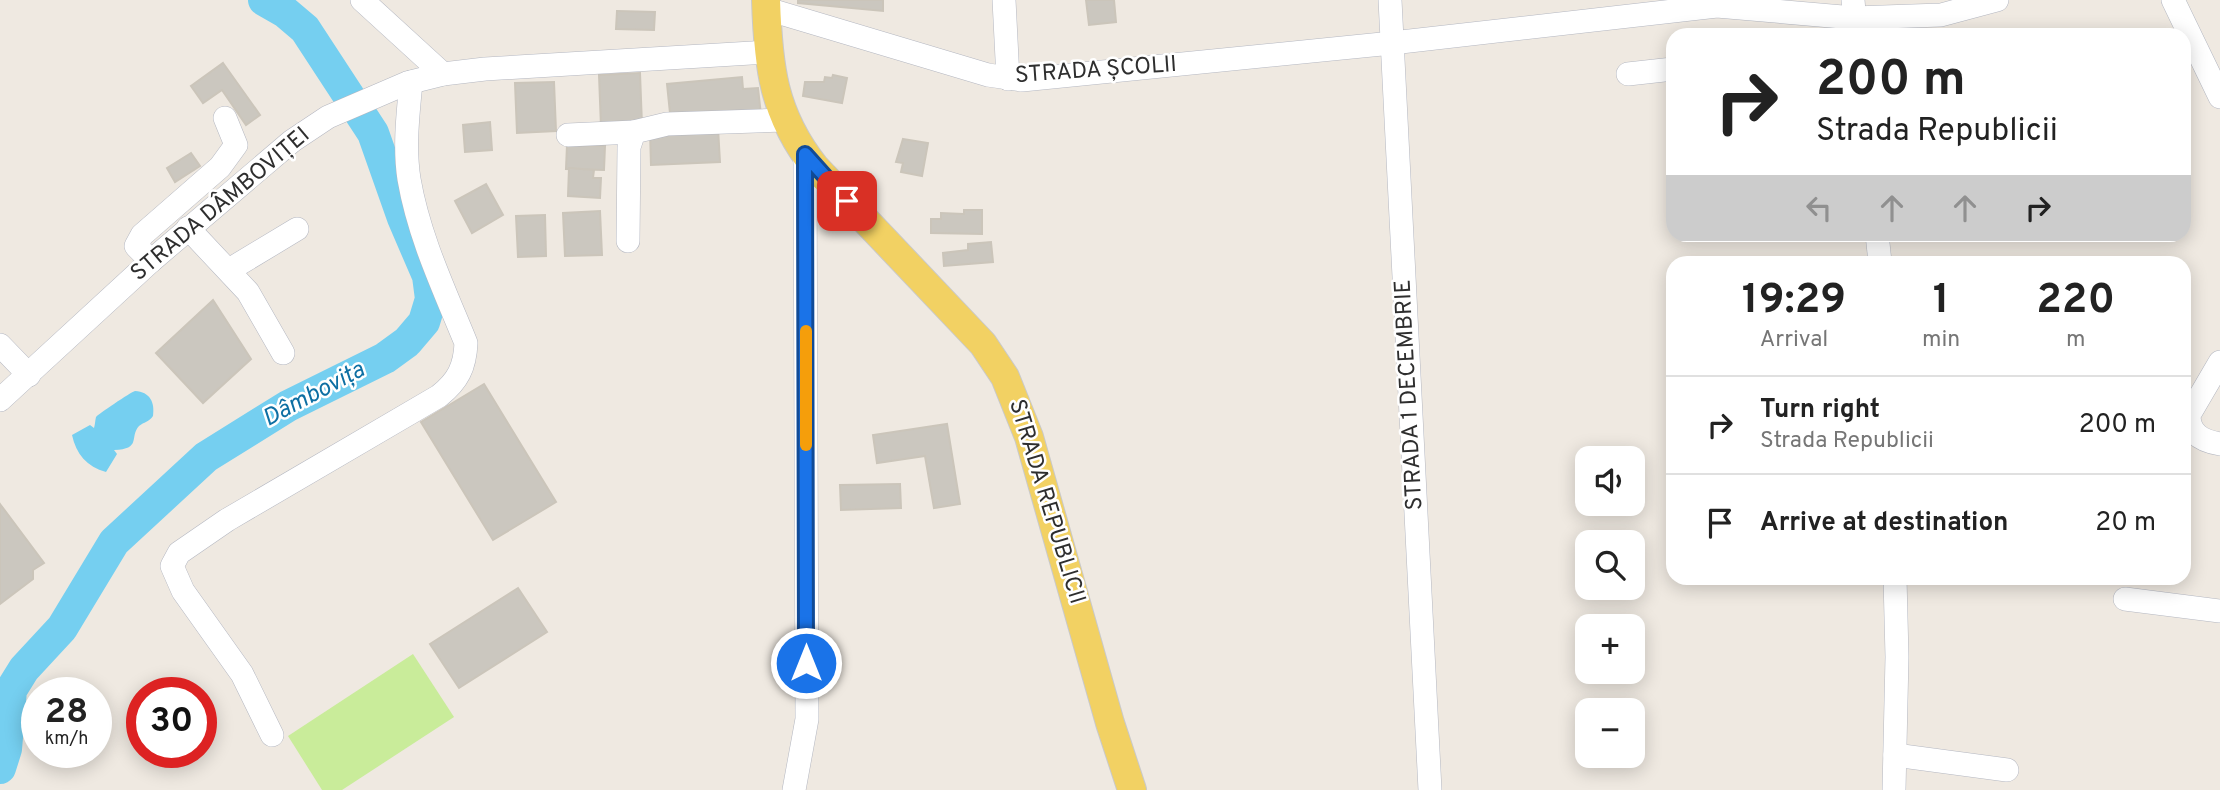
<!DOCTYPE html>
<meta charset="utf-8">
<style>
:root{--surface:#fff;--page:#f2f2f2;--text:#222;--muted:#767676;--line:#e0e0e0}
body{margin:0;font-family:Overpass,sans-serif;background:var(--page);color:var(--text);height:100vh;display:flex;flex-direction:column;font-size:26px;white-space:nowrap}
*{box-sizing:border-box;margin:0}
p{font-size:23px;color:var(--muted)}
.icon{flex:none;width:38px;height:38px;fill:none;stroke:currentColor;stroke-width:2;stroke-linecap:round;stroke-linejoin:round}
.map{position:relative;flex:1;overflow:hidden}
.details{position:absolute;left:1666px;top:256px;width:525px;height:329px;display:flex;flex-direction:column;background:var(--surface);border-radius:21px;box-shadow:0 4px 18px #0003}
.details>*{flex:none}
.hud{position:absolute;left:1666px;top:28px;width:525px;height:214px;border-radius:21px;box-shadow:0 4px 18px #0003;background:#fff;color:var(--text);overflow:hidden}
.controls{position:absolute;left:1575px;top:446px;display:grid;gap:14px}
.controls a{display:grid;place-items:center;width:70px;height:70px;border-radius:14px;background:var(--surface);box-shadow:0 4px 18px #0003;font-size:35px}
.speed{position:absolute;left:21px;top:677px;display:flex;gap:14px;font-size:35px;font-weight:700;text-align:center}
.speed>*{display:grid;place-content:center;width:91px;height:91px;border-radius:50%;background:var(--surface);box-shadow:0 4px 18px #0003;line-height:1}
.speed small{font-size:18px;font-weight:400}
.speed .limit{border:10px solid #d22;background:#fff;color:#111}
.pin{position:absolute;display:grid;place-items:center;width:60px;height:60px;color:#fff;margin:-30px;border-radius:14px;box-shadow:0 4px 10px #0006}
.me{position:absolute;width:77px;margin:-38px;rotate:0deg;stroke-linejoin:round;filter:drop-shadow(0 0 5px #0008)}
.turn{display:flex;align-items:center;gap:24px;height:147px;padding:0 35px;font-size:32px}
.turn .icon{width:91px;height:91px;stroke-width:2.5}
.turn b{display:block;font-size:49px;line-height:60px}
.lanes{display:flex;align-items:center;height:66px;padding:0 35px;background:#0003;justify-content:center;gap:35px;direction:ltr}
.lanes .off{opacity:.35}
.eta{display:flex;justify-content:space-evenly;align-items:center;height:119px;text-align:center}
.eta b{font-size:42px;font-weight:700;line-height:49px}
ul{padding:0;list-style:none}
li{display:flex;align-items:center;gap:21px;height:98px;padding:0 35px;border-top:2px solid var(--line)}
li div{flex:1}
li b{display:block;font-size:26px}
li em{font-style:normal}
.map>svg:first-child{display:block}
.pitch{fill:#c9ec9a}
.water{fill:#75cff0}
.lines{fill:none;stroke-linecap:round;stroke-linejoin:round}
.river{stroke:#75cff0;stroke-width:32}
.building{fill:#cbc7bf;stroke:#cbc5ba;stroke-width:2}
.minor-casing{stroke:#b4b7c1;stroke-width:24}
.major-casing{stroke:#c9c9c9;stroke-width:30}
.minor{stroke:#fff;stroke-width:23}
.major{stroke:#f2d163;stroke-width:28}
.route-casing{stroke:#114b97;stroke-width:18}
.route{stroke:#1a73e8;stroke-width:12}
.slow{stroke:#f59e0b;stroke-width:12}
.labels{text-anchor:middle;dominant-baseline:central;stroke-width:5;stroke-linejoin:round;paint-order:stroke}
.street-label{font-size:23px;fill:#2e2e2e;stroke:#fff}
.water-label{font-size:24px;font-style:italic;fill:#0d6fa3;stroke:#fff}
</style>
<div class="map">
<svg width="2220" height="790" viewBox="0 0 2220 790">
<rect width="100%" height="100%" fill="#efe9e1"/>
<polygon class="pitch" points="413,654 454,717 342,790 322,790 288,736"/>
<path class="water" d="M 135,391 C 150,392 155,402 153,416 C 149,422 144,422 139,426 C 129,437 142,449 114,450 L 117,454 L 106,472 C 87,467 76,454 72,435 L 90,425 L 94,428 C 95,425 95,421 96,417 C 97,415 131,392 135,391 Z"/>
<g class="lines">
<polyline class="river" points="0,768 6,749 11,690 24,669 62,628 114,542 206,457 288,406 385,358 407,342 424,322 431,299 428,276 403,218 373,133 305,29 285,12 264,0"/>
</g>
<g class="building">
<polygon points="798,0 883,0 883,11 798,3"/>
<polygon points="1086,0 1114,0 1116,22 1089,25"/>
<polygon points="617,11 655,12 654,30 616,29"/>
<polygon points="223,63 260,115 246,125 222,90 203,103 191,86"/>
<polygon points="640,73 642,125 601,127 599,75"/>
<polygon points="833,75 847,78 842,103 803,96 805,82 824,82 825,77 832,78"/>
<polygon points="742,77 743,89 758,88 761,115 671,123 667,84"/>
<polygon points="554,82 556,131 517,133 515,83"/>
<polygon points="490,122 492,150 465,152 463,125"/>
<polygon points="718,128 720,162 651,165 650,131"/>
<polygon points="903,139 928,143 922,176 901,172 903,163 896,162"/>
<polygon points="567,145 605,146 604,170 566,169"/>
<polygon points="191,153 200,166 175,182 167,168"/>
<polygon points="569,168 594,170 593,178 601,178 600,198 568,196"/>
<polygon points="486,184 503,215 472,233 455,201"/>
<polygon points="964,210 982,210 982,234 931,233 931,219 941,219 941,213 964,214"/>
<polygon points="600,211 602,255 565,256 563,213"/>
<polygon points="545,215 546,256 518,257 516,216"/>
<polygon points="991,242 993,262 944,266 943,253 968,250 968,244"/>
<polygon points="213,300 251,359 203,403 156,353"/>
<polygon points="484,384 556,502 493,540 421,422"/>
<polygon points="947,424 960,504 934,508 925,456 877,463 873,435"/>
<polygon points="900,484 901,508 841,510 840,485"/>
<polygon points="0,504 44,563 33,570 33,579 0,604"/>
<polygon points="518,588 547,632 459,688 430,644"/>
</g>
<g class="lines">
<g class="minor-casing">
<g id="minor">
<polyline points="362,0 443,74"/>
<polyline points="1004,0 1008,79"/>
<polyline points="1390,0 1430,790"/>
<polyline points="1853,0 1856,35"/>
<polyline points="2173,0 2220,97"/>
<polyline points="767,9 988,75 1022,80 1392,43 1717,6 1854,18 1941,15 1997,0"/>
<polyline points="1628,74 1673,69"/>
<polyline points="568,135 634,132"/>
<polyline points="188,228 248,292 283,353"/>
<polyline points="1877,234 1880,262"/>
<polyline points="628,241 629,147 634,132 667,124 784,120"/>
<polyline points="151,261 136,246 142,235 220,167 236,145 225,118"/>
<polyline points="229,270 297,229"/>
<polyline points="0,345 29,375"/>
<path d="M 2220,362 L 2189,415 C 2189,434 2202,441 2220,444"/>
<polyline points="0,400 151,261 292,141 328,117 407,83 443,74 485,69 769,52"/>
<polyline points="2125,599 2220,611"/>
<path d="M 272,735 L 242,674 L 183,591 L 172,566 L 179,553 L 227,520 L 439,396 C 458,381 465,367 466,343 C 444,289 419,237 409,179 C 404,147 408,114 411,82"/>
<polyline points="1895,755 2007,770"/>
<polyline points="794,790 807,719 805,154"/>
<polyline points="1894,790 1897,657 1895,578"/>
</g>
</g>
<g class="major-casing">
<path id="major" d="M 766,0 C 768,66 773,114 815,167 L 983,344 L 1005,377 L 1029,437 L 1110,723 L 1132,790"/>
</g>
<use href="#minor" class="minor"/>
<use href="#major" class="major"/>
</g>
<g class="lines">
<g class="route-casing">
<polyline id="route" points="806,663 805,154 847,201"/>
</g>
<use href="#route" class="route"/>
<polyline class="slow" points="806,331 806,445"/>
</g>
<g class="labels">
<g class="street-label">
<text transform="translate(1096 71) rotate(-4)">STRADA ȘCOLII</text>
<text transform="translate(221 205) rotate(-40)">STRADA DÂMBOVIȚEI</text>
<text transform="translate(1410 395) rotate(-93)">STRADA 1 DECEMBRIE</text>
<text transform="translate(1046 502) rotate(73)">STRADA REPUBLICII</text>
</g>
<g class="water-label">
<text transform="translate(314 395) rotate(-28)">Dâmbovița</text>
</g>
</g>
</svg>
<div class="controls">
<a><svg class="icon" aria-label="sound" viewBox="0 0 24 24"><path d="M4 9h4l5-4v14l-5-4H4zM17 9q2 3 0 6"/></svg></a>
<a><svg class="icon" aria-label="search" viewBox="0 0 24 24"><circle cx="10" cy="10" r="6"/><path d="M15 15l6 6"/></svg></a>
<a>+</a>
<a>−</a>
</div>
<div class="speed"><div>28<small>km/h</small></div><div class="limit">30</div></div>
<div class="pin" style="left:847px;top:201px;background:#d93025"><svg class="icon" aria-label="arrive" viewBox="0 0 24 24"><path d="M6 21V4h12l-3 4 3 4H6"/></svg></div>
<svg class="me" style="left:806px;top:663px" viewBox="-20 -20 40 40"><circle r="17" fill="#1a73e8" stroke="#fff" stroke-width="3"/><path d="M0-11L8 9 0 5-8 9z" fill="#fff"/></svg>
<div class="hud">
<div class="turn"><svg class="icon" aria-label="right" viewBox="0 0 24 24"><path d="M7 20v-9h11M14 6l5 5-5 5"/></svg><div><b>200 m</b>Strada Republicii</div></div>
<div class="lanes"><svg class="icon off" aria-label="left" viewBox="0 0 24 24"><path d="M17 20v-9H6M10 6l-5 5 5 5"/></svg><svg class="icon off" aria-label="ahead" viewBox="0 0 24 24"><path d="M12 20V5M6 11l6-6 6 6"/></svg><svg class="icon off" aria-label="ahead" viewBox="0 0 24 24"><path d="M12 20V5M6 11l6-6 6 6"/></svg><svg class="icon" aria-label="right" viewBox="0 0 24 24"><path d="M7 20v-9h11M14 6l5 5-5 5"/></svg></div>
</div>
<section class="details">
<div class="eta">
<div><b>19:29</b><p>Arrival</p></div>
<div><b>1</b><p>min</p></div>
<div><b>220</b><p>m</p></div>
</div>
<ul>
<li><svg class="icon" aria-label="right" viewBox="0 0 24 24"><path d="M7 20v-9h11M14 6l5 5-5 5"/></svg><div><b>Turn right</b><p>Strada Republicii</p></div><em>200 m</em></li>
<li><svg class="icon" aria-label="arrive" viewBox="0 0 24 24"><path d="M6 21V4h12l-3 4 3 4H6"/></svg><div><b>Arrive at destination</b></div><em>20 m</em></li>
</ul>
</section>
</div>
